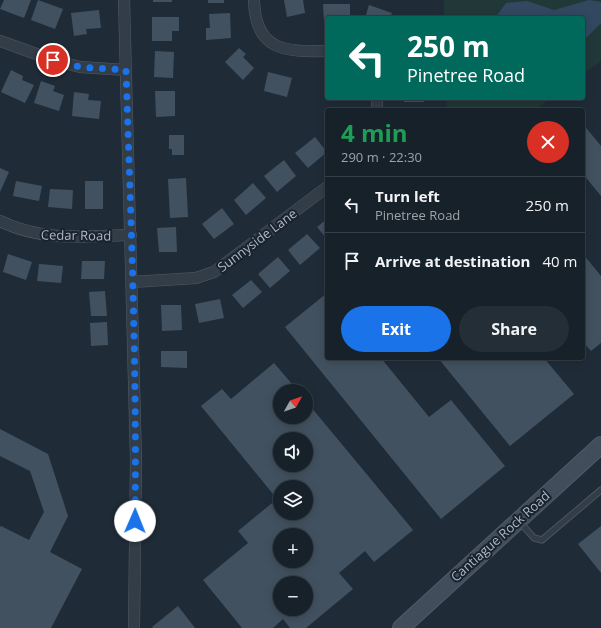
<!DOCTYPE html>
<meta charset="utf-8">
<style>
:root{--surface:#17212a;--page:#242e36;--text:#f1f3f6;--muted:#9ea3a8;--line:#363e47;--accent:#1a73e8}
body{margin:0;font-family:"Open Sans",sans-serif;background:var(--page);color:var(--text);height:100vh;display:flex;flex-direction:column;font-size:15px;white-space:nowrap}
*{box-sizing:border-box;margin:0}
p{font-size:13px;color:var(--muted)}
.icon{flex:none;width:22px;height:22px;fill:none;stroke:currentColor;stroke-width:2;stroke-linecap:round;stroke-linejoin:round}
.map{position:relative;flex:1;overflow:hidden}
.sheet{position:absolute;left:325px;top:108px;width:260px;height:252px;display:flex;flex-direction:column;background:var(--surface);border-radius:4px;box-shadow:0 2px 10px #0003,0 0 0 1px var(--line)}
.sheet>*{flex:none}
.hud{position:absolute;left:325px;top:16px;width:260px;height:84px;border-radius:4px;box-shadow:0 2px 10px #0003,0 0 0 1px var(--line);background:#00695c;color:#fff;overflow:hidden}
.needle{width:26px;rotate:50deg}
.controls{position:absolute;left:273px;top:384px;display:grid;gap:8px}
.controls a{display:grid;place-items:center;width:40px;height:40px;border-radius:50%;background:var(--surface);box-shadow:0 2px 10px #0003,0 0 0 1px var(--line);font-size:20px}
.pin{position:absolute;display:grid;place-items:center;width:34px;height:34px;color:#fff;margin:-17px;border:2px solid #fff;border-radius:50%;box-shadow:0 1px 4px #0007}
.me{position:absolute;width:44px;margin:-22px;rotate:1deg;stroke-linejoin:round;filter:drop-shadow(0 0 3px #0008)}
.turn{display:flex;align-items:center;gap:14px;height:84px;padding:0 16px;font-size:18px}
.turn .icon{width:52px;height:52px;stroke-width:2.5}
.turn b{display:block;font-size:28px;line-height:34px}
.round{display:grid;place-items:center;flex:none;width:42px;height:42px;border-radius:21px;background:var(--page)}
.summary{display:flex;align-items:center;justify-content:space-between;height:68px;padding:0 16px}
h1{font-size:24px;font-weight:700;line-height:30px;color:#1e9e55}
.button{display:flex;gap:8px;margin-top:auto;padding:8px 16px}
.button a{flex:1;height:46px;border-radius:24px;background:var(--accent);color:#fff;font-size:16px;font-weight:700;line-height:46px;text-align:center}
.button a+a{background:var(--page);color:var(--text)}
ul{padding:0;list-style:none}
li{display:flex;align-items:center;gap:12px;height:56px;padding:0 16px;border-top:1px solid var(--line)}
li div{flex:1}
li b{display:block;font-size:15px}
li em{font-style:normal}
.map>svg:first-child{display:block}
.green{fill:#213839}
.water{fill:#324860}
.building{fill:#425160;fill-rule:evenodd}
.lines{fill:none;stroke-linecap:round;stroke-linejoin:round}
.service-casing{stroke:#505b66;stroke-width:7}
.minor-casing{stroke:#505b66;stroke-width:12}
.secondary-casing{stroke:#505b66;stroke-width:18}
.service{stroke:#333d48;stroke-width:5.5}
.minor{stroke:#333d48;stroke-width:11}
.secondary{stroke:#414d5b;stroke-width:16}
.route{stroke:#1a73e8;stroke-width:7;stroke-dasharray:0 12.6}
.labels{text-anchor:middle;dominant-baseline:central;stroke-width:4;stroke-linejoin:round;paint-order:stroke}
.street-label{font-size:13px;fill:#adb8c5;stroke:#19222d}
</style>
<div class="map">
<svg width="601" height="628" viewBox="0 0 601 628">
<rect width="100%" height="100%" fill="#1f2c38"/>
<g class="green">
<polygon points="444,0 601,0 601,61 583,74 583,18 444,18"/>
<polygon points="447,98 551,98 535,110 393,110 447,107"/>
</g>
<polygon class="water" points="589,0 601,2 601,23 583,41 583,18 495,18 506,3 527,1 554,10"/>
<g class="building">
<polygon points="4,0 31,0 24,18 0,9"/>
<polygon points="38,0 63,9 55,29 31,20"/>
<rect x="153" y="0" width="19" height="2"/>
<rect x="208" y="0" width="16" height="3"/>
<polygon points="284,0 303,0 305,13 287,17"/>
<polygon points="323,4 350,4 350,18 327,18 327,23 324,23"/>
<polygon points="369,5 392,13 390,18 365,18"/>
<polygon points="99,10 101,28 86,29 87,34 74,36 71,13"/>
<polygon points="230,13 231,38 206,40 206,28 210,28 209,14"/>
<polygon points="152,17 179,17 179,31 172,31 172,41 152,41"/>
<polygon points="239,48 246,54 243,57 254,68 243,80 225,62"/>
<polygon points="155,51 174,52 173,78 154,77"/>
<polygon points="11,70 23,76 22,80 34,85 25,103 1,92"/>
<polygon points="268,72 292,78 287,97 264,91"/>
<polygon points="324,76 327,76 327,95 326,95"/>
<polygon points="41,81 55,86 53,91 64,95 59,111 34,103"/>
<polygon points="155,91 175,91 175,116 156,117"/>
<polygon points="74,92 89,94 88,100 101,101 99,119 72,116"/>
<rect x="404" y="98" width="20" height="4"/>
<polygon points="583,124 601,146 601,196 583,174"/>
<polygon points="169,135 184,135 184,155 172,155 172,149 169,149"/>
<polygon points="315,137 327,152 308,168 295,153"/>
<polygon points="284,160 296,176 277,192 264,176"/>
<polygon points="0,168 9,172 0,192"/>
<polygon points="186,178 188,217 170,218 168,179"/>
<polygon points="16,181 42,186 39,201 13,196"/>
<rect x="85" y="181" width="18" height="28"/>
<polygon points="253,183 266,198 246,215 234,200"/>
<polygon points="50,189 73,190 72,209 48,207"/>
<polygon points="222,208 234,224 214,239 202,224"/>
<polygon points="327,219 327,239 317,227"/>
<polygon points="176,227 177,252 159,252 157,228"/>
<polygon points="307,234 320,248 300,265 288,250"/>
<polygon points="8,254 32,262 26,280 3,272"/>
<polygon points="583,254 601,276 601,343 591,351 583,342"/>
<polygon points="278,257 290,271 270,288 258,274"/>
<polygon points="82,261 105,261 104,279 81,279"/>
<polygon points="39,264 63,266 61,283 37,281"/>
<polygon points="251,280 262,292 243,308 232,295"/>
<polygon points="105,291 107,316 91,316 89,292"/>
<polygon points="327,293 327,358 381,358 429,417 451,400 505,466 441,519 285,327"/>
<polygon points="220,299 224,318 199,323 195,304"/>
<polygon points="161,305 181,305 182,330 162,331"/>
<polygon points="107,322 108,345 91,346 90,323"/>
<polygon points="161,351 187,351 187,368 161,367"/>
<polygon points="438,358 544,358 574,394 510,446"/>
<path d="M 274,363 L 298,391 L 280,391 L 280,417 L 306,417 L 306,401 L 413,530 L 374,562 L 365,551 L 339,573 L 353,589 L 306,628 L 290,628 L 283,619 L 273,628 L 242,628 L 203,580 L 248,543 L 238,531 L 277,499 L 201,406 L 222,389 L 231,399 ZM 280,439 L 306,439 L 306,465 L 280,465 ZM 280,487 L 306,487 L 306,513 L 280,513 ZM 280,535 L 306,535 L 306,561 L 280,561 ZM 280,583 L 306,583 L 306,609 L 280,609 Z"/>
<polygon points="0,429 48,454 68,516 50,552 82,569 51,628 0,628 0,527 1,526 29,540 44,512 30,471 0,456"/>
<polygon points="601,526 601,573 578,544"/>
<polygon points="178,606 195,628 153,628 152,627"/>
</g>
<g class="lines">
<g class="service-casing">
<polyline id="service" points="519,521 534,538 542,540 601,490"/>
</g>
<g class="minor-casing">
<g id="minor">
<polyline points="124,0 136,460 134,628"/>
<path d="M 254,0 C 255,51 285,52 327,51"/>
<polyline points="0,41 53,60 80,67 126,70"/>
<polyline points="377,98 377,110"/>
<path d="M 0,221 C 43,242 85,236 131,235"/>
<polyline points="132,282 196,278 214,272 327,187"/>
</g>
</g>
<g class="secondary-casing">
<polyline id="secondary" points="401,628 601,445"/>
</g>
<use href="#service" class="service"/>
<use href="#minor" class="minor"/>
<use href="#secondary" class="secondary"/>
</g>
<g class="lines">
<path class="route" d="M 53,60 L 80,67 L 126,70 C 131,220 137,370 135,521"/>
</g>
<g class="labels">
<g class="street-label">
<text transform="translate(76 235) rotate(1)">Cedar Road</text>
<text transform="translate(257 240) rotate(-37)">Sunnyside Lane</text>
<text transform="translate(500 536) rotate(-42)">Cantiague Rock Road</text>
</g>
</g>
</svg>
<div class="controls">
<a><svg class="needle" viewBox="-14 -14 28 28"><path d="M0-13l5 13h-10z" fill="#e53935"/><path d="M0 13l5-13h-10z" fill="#9ea3a8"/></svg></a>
<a><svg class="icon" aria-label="sound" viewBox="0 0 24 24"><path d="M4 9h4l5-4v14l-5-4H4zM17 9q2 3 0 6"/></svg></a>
<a><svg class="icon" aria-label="layers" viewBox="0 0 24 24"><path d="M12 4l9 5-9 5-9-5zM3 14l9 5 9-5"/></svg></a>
<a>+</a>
<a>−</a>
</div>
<div class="pin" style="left:53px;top:60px;background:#d93025"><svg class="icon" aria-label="arrive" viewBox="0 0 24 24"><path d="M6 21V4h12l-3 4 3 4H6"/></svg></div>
<svg class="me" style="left:135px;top:521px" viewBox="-20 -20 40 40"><circle r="19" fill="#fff"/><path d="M0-13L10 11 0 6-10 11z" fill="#1a73e8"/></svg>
<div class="hud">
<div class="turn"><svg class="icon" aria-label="left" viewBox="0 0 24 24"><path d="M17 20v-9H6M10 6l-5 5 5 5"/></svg><div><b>250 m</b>Pinetree Road</div></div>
</div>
<section class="sheet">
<div class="summary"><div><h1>4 min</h1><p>290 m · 22:30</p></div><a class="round" style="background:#d93025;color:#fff"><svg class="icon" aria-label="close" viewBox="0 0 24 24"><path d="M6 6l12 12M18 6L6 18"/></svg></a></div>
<ul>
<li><svg class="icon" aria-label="left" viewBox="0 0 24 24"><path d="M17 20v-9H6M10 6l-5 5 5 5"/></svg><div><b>Turn left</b><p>Pinetree Road</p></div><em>250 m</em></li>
<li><svg class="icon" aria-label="arrive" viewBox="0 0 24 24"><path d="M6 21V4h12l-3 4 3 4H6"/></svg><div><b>Arrive at destination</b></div><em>40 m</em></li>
</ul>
<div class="button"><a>Exit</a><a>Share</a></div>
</section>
</div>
